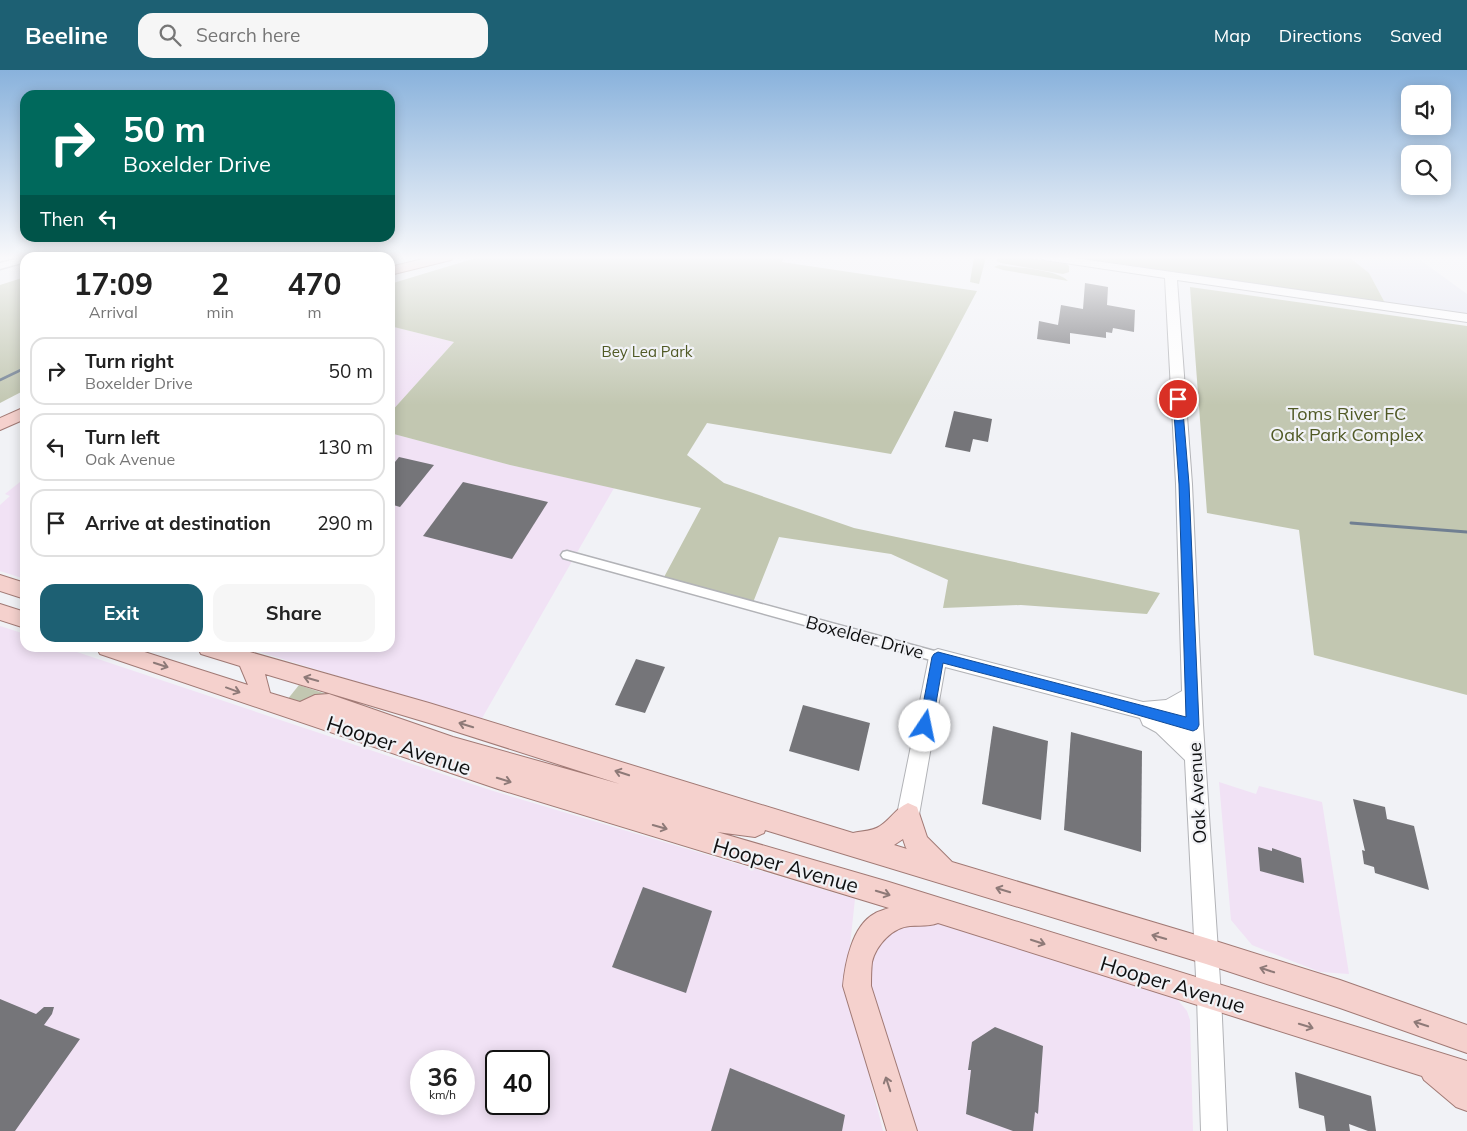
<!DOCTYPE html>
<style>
:root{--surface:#fff;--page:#f6f6f6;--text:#222;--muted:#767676;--line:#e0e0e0;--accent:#1d6073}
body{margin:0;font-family:Mulish,sans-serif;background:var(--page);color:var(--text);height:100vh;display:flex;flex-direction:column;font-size:19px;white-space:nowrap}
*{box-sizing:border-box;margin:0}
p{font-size:16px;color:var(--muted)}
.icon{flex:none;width:28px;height:28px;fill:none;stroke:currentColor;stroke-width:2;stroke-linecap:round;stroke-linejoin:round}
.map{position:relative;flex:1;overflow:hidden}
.sheet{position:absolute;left:20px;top:182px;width:375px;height:400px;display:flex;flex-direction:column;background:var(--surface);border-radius:15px;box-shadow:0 2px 12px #0003}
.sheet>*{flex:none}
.banner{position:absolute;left:20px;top:20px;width:375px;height:152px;border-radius:15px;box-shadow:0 2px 12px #0003;background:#00695c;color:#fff;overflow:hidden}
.buttons{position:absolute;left:1401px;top:15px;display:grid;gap:10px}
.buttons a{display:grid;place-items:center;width:50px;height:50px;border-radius:10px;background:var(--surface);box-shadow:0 2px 12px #0003;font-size:25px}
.speed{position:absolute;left:410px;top:980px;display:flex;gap:10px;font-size:25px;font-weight:700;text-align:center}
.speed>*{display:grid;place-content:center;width:65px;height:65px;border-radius:50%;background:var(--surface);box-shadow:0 2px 12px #0003;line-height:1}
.speed small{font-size:12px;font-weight:400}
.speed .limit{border:2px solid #111;border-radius:8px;background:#fff;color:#111}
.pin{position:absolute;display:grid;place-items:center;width:42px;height:42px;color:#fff;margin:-21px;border:2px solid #fff;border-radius:50%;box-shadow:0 1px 5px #0007}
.me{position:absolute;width:55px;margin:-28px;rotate:11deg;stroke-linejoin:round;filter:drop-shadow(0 0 4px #0008)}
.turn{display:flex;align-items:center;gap:18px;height:105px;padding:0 20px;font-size:22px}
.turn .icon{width:65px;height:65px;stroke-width:2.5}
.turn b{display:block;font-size:35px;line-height:42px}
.then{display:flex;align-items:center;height:48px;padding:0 20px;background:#0003;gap:10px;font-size:19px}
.eta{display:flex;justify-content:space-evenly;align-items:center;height:85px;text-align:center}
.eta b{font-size:30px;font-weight:700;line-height:35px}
.primary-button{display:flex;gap:10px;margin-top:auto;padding:10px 20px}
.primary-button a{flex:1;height:58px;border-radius:15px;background:var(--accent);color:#fff;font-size:20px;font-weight:700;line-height:58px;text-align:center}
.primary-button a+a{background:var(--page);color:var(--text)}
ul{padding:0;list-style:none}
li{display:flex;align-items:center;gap:15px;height:68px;margin:0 10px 8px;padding:0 10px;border:2px solid var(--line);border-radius:15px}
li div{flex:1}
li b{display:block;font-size:19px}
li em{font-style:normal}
header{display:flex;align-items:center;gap:30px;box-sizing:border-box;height:70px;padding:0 25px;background:var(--accent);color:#fff}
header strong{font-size:24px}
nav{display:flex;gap:28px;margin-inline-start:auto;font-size:18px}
.search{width:350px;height:45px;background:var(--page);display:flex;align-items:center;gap:12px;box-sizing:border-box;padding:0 18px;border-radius:15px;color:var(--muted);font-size:19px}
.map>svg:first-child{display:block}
.commercial{fill:#f1e2f5;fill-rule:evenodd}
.built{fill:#e2e4f0}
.green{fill:#c2c7b1}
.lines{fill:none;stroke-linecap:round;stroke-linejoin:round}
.stream-far1{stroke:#707f92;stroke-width:2.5}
.stream{stroke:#707f92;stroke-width:3}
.building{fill:#757579}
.street-casing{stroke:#b2b3b7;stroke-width:3}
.secondary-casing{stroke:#b2b3b7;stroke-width:2}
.primary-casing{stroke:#a17a75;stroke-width:2}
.street{fill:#fff;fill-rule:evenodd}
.secondary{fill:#fff;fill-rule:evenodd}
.primary{fill:#f5d1cd;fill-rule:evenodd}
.oneway{stroke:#8e7a78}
.route{fill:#1a73e8;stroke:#114b97}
.labels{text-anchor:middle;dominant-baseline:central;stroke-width:4.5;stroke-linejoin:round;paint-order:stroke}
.far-park-label{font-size:15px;fill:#505925;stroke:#f1f2f6}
.park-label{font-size:18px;fill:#505925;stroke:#f1f2f6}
.street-label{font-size:18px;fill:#0f1011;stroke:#f1f2f6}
.near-street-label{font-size:21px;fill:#0f1011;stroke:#f1f2f6}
</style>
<header>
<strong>Beeline</strong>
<div class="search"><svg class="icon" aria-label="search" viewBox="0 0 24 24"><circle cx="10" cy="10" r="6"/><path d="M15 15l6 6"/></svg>Search here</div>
<nav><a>Map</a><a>Directions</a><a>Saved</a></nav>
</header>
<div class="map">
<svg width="1467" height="1061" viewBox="0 0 1467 1061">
<rect width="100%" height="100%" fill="#f1f2f6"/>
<g class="commercial">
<polygon points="390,256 454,272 390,343"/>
<polygon points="390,363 510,395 614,418 481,650 247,578 390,578"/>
<polygon points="25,408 25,509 0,501 0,435 10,426 5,424"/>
<path d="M 0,556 L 25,564 L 25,578 L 65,578 L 490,720 L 855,829 L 846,912 L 883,1061 L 0,1061 ZM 421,991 L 464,991 L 464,1034 L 421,1034 ZM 496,991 L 539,991 L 539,1034 L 496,1034 Z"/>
<polygon points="1219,712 1256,724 1259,716 1322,732 1349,904 1320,902 1252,875 1231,850"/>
<polygon points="940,852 1171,925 1177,929 1187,941 1190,950 1193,1061 911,1061 867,920 873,875 895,854"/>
</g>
<polygon class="built" points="1388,187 1416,187 1467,224 1467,244 1385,233 1369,203 1354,190"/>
<g class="green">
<polygon points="479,187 784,187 782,192 977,221 891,384 707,353 687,385 724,413 854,458 1160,523 1147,544 1021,535 943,538 948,510 891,484 779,467 752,535 663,509 701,438 510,395 390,363 390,343 454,272 390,256 390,214"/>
<polygon points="974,187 986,187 979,214 970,212"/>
<polygon points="997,187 1022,187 1065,193 1069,196 1069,202 1063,204 1001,193 997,191"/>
<polygon points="1073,187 1349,187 1369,203 1385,233"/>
<path d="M 999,195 C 1017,198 1056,199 1068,211 L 1003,200 L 994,197 Z"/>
<polygon points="25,207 25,320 0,333 0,215"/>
<polygon points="1190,217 1467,256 1467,625 1314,585 1299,460 1207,443"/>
<polygon points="299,615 329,625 303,633 287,630"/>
</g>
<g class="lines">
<g class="stream-far1">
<polyline points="259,188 263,187"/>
<polyline points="0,310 25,298"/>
</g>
<polyline class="stream" points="1351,453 1467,462"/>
</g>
<g class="building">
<polygon points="1085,213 1108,217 1107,235 1135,240 1134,262 1113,258 1112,263 1106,262 1106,268 1070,263 1070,274 1037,269 1039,251 1058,255 1061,235 1083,239"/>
<polygon points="954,341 992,349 988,372 973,369 970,382 945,377"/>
<polygon points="399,387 434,395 400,437 390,434 390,398"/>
<polygon points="463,412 548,432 512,489 423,466"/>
<polygon points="636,589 665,597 645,643 615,635"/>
<polygon points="803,635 870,653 859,701 789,681"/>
<polygon points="993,656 1048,671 1041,750 982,734"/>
<polygon points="1071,662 1142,681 1141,782 1064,760"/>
<polygon points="1353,729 1385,737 1387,749 1414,756 1429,820 1375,803 1374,797 1364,794 1362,780 1365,781"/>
<polygon points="1258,777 1272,781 1272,778 1301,788 1304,813 1260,801"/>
<polygon points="643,817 712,841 686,923 612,897"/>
<polygon points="0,929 36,944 44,937 54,937 52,944 44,955 80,969 15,1061 0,1061"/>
<polygon points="995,957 1043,976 1038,1044 1035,1042 1033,1061 1013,1061 966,1044 971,1000 968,1000 972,972"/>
<polygon points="730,998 845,1045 842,1061 711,1061"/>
<polygon points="1295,1002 1371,1026 1376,1061 1368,1061 1349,1054 1350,1061 1326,1061 1324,1046 1299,1038"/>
</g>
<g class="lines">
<g class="street-casing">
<g id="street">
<polygon points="24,187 28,188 25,188 25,192 0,199 0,193"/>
<polygon points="567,481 938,582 943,583 945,587 943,591 938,592 563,488 561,485 563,482"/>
</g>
</g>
<g class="secondary-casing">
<polygon id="secondary" points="1039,187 1067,187 1467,244 1467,252 1177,210 1192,414 1203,655 1221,926 1227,1061 1201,1061 1197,926 1185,690 1156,662 1143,655 1140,648 945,597 919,745 915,752 908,755 901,752 897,745 929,587 931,582 938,579 1143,632 1166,630 1182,621 1176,414 1165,208 1045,190"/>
</g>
<g class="primary-casing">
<g id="primary">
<polygon points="431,187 453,187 451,190 390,205 390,197"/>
<polygon points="25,337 25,349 0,360 0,348"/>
<polygon points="0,505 25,513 25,529 0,521"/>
<polygon points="0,534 25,542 25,558 0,550"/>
<path d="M 97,578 L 132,578 L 248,615 L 240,596 L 201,584 L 198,578 L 236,578 L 429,633 L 853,763 C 862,761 873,761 880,756 C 891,749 896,738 908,733 L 917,737 L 927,767 L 952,792 L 1206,868 L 1340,910 L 1467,955 L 1467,983 L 1340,938 L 1206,894 L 765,760 L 764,763 L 755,767 L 717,762 L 889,812 L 1467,991 L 1467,1041 L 1456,1037 L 1424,1010 L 1422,1006 L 938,853 C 928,857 920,855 910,856 C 893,857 876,875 872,892 C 871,900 871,908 871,916 L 917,1061 L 887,1061 L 843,916 C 845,894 852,856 874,844 C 878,841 884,840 889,838 L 498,719 L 100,584 ZM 265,604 L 429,653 L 620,714 L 453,667 L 329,624 L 315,625 L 300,632 L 270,623 ZM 903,769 L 906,778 L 907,779 L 894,775 Z"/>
</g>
</g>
<use href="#street" class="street"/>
<use href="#secondary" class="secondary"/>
<use href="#primary" class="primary"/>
</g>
<defs><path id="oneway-shaft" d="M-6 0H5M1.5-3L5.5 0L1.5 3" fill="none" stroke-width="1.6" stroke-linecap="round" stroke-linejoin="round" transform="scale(1.25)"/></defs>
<g class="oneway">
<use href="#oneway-shaft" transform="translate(161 595) rotate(18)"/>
<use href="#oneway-shaft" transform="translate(311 609) rotate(-164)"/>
<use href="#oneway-shaft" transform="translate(233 620) rotate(20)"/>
<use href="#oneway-shaft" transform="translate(466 655) rotate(-163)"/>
<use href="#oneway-shaft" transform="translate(622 703) rotate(-162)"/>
<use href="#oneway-shaft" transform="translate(504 710) rotate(17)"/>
<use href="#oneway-shaft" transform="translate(660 757) rotate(16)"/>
<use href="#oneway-shaft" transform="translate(1003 820) rotate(-163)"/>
<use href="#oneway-shaft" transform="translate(883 823) rotate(17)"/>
<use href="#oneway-shaft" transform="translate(1159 867) rotate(-164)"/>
<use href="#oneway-shaft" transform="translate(1038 872) rotate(18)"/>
<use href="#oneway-shaft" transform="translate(1267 900) rotate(-162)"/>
<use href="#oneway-shaft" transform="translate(1421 954) rotate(-162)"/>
<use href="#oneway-shaft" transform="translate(1306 956) rotate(17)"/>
<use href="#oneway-shaft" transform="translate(888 1014) rotate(-108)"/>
</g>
<linearGradient id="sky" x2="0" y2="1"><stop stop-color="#89b2dc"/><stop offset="0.56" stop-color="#f9f9fb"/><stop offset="1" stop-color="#f9f9fb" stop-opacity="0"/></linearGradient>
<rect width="1467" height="335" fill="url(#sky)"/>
<polygon class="route" points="1178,326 1182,329 1189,414 1199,655 1197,659 1193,661 1096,633 943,593 932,656 930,660 925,662 921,660 919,656 932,587 934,584 938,582 1186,647 1179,414 1173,329"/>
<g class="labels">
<g class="far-park-label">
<text x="647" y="281">Bey Lea Park</text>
</g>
<g class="park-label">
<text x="1347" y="343">Toms River FC<tspan x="1347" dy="21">Oak Park Complex</tspan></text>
</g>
<g class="street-label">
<text transform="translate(865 567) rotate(15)">Boxelder Drive</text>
<text transform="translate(1197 723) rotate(-93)">Oak Avenue</text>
</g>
<g class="near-street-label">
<text transform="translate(399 675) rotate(18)">Hooper Avenue</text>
<text transform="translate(786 795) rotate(16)">Hooper Avenue</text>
<text transform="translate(1173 914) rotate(17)">Hooper Avenue</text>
</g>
</g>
</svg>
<div class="buttons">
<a><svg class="icon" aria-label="sound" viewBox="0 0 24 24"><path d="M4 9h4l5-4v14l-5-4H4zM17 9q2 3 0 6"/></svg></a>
<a><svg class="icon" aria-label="search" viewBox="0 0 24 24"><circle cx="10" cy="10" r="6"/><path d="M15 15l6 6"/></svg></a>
</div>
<div class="speed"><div>36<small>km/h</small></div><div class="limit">40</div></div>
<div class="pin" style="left:1178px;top:329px;background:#d93025"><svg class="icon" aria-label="arrive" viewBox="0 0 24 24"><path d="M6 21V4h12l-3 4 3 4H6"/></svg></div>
<svg class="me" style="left:925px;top:656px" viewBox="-20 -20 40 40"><circle r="19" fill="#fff"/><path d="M0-13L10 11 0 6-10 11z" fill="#1a73e8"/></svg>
<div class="banner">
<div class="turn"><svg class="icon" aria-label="right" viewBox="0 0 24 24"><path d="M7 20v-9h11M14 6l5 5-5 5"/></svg><div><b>50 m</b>Boxelder Drive</div></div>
<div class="then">Then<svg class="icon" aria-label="left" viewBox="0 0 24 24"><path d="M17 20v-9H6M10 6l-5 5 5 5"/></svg></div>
</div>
<section class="sheet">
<div class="eta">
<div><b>17:09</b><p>Arrival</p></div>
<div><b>2</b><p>min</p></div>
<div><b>470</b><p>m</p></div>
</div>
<ul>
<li><svg class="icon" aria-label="right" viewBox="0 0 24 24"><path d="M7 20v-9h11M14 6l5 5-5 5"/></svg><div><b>Turn right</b><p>Boxelder Drive</p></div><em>50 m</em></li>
<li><svg class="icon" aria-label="left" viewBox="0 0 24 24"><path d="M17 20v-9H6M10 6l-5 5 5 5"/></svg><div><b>Turn left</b><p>Oak Avenue</p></div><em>130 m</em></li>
<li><svg class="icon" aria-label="arrive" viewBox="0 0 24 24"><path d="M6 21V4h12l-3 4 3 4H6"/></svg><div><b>Arrive at destination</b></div><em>290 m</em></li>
</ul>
<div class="primary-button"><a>Exit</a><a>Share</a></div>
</section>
</div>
